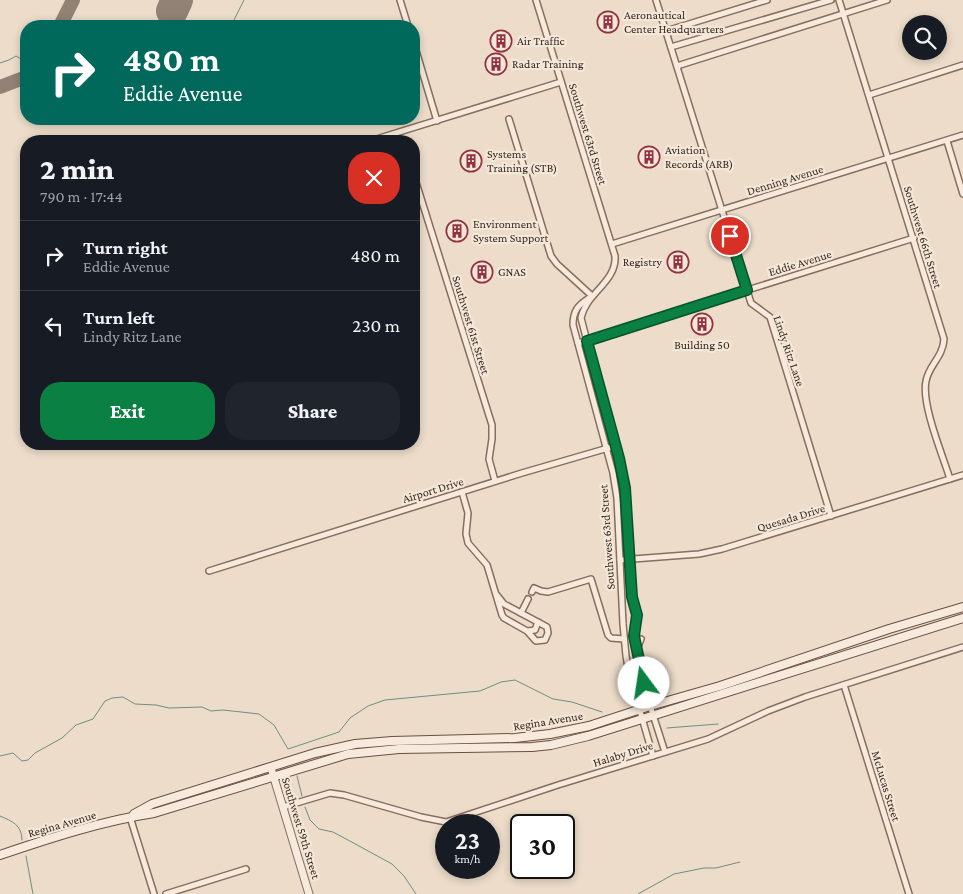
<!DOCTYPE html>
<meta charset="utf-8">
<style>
:root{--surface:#171b24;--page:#20242c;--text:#f1f3f6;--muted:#9ea1a6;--line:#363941;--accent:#0b8043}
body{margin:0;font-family:"Crimson Pro",serif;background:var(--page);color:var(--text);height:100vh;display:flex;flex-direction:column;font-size:19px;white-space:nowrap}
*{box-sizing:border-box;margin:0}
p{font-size:16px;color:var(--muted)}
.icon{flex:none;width:28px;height:28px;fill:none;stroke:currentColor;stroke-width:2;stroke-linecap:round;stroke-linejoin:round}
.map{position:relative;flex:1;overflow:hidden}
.sheet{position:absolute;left:20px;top:135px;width:400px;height:315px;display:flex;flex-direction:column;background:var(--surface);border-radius:20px;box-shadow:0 2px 8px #0003}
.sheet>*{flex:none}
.banner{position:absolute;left:20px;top:20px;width:400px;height:105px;border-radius:20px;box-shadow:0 2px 8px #0003;background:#00695c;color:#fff;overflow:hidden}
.controls{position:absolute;left:902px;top:15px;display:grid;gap:10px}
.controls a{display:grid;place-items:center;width:45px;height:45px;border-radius:50%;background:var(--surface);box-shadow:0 2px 8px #0003;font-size:25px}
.speed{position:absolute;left:435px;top:814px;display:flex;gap:10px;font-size:25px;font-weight:700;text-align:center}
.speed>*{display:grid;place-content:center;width:65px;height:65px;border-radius:50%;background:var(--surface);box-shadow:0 2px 8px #0003;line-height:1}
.speed small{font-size:12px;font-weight:400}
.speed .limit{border:2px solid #111;border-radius:8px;background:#fff;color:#111}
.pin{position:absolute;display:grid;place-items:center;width:42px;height:42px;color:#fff;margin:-21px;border:2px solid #fff;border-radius:50%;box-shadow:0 1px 5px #0007}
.me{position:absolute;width:55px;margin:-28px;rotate:346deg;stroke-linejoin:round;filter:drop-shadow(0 0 4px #0008)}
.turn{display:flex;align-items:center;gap:18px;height:105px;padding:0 20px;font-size:22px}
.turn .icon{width:65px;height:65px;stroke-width:2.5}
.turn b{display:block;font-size:35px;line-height:42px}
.round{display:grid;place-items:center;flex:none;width:52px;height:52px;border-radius:20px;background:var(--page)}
.summary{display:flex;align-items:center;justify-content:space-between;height:85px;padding:0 20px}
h1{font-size:30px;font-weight:800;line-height:38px}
.action{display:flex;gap:10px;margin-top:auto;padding:10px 20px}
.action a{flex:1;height:58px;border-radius:20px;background:var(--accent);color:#fff;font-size:20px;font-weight:800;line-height:58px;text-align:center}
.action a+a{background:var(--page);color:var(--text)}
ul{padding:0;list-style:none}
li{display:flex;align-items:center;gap:15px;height:70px;padding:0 20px;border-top:1px solid var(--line)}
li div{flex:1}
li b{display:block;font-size:19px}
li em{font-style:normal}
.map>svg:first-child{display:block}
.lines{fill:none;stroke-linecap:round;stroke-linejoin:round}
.stream{stroke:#708e82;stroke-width:1}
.taxiway{stroke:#928275;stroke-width:14}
.runway{stroke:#928275;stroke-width:32}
.minor-casing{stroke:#876e5f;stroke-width:8}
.tertiary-casing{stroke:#876e5f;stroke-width:9}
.secondary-casing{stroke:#694f42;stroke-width:10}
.minor{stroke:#f7eadc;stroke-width:5}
.tertiary{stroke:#f7eadc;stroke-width:7}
.secondary{stroke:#f7eadc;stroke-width:8}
.route-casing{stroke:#07532c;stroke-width:12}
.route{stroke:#0b8043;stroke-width:9}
.labels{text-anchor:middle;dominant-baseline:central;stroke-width:4.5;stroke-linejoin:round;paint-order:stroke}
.poi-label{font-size:12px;fill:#382921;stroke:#f4e7d8;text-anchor:start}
.street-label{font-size:12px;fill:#382921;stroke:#f4e7d8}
</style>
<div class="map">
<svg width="963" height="894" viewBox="0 0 963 894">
<rect width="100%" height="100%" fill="#ecdcc9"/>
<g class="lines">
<g class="stream">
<polyline points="231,26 244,0"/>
<polyline points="0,63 9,60 16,56 26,62"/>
<polyline points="667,728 718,724"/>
<polyline points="0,756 13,753 22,761 28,760 35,753 62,738 76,725 93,719 105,701 112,698 123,697 135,704 156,705 169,708 202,707 211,711 223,710 259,714 274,725 288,749 339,732 350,718 368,706 385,700 480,691 501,682 515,680 553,699 572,702 602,712"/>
<polyline points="297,776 302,796"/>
<polyline points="305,807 310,820 319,829 333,832 348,840 392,864 404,876 416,894"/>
<path d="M 0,816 C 12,821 22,825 22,840"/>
<polyline points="26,856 33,894"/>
<polyline points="638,894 674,874 704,868 716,868 740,862"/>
</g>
<g class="taxiway">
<polyline points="174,0 177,1"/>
<polyline points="60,26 73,0"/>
<polyline points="0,87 26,77"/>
</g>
<polyline class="runway" points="172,11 177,0"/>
<g class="minor-casing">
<g id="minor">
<polyline points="400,0 408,26"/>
<path d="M 536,0 L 615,256 C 617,282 586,293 581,318 L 625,488 L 632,597 L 637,615 L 634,636 L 635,644 L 646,693 L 665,752"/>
<polyline points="656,0 751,303 770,317 831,516"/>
<path d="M 839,0 L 944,339 C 943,357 929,365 926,381 C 921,404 943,456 950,479"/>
<polyline points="666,31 767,0"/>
<polyline points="414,44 437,121"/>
<polyline points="671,47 831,0"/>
<polyline points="677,66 887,0"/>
<polyline points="869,95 963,65"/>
<polyline points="509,119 551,256 557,264 592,296"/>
<polyline points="370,141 561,82"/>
<polyline points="947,141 963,194"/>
<polyline points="414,176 492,425 492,439 489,459 495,481"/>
<polyline points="612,244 963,135"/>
<path d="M 589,298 C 578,305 573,311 573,325 L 613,473 L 617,498 L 623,624 L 626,656 L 629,673 L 653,756"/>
<polyline points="578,343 914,238"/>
<polyline points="462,492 468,513 466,534 468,543 487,565 502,615 504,618 527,631 536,641 545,640 548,633 547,627 504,604 496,594"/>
<polyline points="620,560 699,554 722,549 963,475"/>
<polyline points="209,571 522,473 615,446"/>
<polyline points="532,592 534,588 541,591 548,592 591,579 608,635 611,638 624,639"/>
<polyline points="521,613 528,599"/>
<polyline points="528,631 535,630 538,622"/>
<polyline points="637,649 641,639"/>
<polyline points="844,685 909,894"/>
<polyline points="283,807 330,793 344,795 421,817 446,822 558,785 708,739 768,711 805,697 963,647"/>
<polyline points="130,817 154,894"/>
<polyline points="166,894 246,869"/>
</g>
</g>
<g class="tertiary-casing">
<polyline id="tertiary" points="271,768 309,894"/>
</g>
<g class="secondary-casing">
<g id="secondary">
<polyline points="134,814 152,804 315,753 355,744 392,741 515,738 550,734 589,726 650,706 720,686 889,629 963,607"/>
<path d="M 0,855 C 50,838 102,821 154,813 L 348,754 L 399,749 L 532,747 L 551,745 L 588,736 L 963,618"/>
</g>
</g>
<use href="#minor" class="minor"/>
<use href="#tertiary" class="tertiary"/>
<use href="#secondary" class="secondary"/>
</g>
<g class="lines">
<g class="route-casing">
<polyline id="route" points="644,683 634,636 637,615 632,597 625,488 619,458 587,341 747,290 730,236"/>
</g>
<use href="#route" class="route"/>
</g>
<defs>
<g id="building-ring" transform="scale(1.125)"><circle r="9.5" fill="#f4e7d8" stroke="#923242" stroke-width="1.5"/><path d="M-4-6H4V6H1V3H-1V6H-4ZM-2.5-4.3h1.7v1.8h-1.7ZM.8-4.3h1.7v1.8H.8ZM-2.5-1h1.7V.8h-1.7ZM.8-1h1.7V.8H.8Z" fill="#923242"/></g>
</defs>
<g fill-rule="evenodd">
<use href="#building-ring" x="608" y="22"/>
<use href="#building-ring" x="501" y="41"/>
<use href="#building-ring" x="496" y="64"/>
<use href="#building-ring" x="649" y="157"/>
<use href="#building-ring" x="471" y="161"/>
<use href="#building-ring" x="457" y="231"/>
<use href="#building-ring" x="678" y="262"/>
<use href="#building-ring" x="482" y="272"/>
<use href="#building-ring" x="702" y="324"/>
</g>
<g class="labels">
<g class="poi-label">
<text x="624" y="15">Aeronautical<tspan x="624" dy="14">Center Headquarters</tspan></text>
<text x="517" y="41">Air Traffic</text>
<text x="512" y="64">Radar Training</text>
<text x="665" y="150">Aviation<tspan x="665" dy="14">Records (ARB)</tspan></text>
<text x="487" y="154">Systems<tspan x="487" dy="14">Training (STB)</tspan></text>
<text x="473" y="224">Environment<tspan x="473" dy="14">System Support</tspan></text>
<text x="662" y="262" text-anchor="end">Registry</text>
<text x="498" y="272">GNAS</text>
<text x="702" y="345" text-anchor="middle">Building 50</text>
</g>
<g class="street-label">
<text transform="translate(588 134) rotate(73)">Southwest 63rd Street</text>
<text transform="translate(785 180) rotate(-17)">Denning Avenue</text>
<text transform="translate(923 237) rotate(73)">Southwest 66th Street</text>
<text transform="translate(800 263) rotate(-17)">Eddie Avenue</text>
<text transform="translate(471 325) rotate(73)">Southwest 61st Street</text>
<text transform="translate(789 351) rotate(71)">Lindy Ritz Lane</text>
<text transform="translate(433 490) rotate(-17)">Airport Drive</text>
<text transform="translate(791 518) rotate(-17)">Quesada Drive</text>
<text transform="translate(607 537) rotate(-94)">Southwest 63rd Street</text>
<text transform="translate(548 721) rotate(-9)">Regina Avenue</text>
<text transform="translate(623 754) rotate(-17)">Halaby Drive</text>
<text transform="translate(886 786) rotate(73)">McLucas Street</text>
<text transform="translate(62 824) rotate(-16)">Regina Avenue</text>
<text transform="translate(301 828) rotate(73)">Southwest 59th Street</text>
</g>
</g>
</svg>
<div class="controls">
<a><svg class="icon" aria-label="search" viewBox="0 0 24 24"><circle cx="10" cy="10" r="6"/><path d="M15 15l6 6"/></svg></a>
</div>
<div class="speed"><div>23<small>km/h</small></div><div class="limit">30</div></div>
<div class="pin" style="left:730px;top:236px;background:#d93025"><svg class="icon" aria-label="arrive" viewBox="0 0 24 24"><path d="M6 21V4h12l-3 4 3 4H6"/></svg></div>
<svg class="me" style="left:644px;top:683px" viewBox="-20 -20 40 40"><circle r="19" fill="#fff"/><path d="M0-13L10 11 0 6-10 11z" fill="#0b8043"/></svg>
<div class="banner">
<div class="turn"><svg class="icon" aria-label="right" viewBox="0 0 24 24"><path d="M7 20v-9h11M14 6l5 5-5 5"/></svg><div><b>480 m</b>Eddie Avenue</div></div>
</div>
<section class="sheet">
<div class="summary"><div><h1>2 min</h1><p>790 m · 17:44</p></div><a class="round" style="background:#d93025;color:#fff"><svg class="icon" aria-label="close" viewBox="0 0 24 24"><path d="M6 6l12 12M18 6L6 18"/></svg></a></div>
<ul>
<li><svg class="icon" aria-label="right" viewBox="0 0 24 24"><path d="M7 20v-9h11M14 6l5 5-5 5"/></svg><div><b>Turn right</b><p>Eddie Avenue</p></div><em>480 m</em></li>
<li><svg class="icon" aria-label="left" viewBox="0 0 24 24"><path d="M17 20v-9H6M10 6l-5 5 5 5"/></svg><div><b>Turn left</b><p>Lindy Ritz Lane</p></div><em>230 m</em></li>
</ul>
<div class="action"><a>Exit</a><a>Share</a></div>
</section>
</div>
